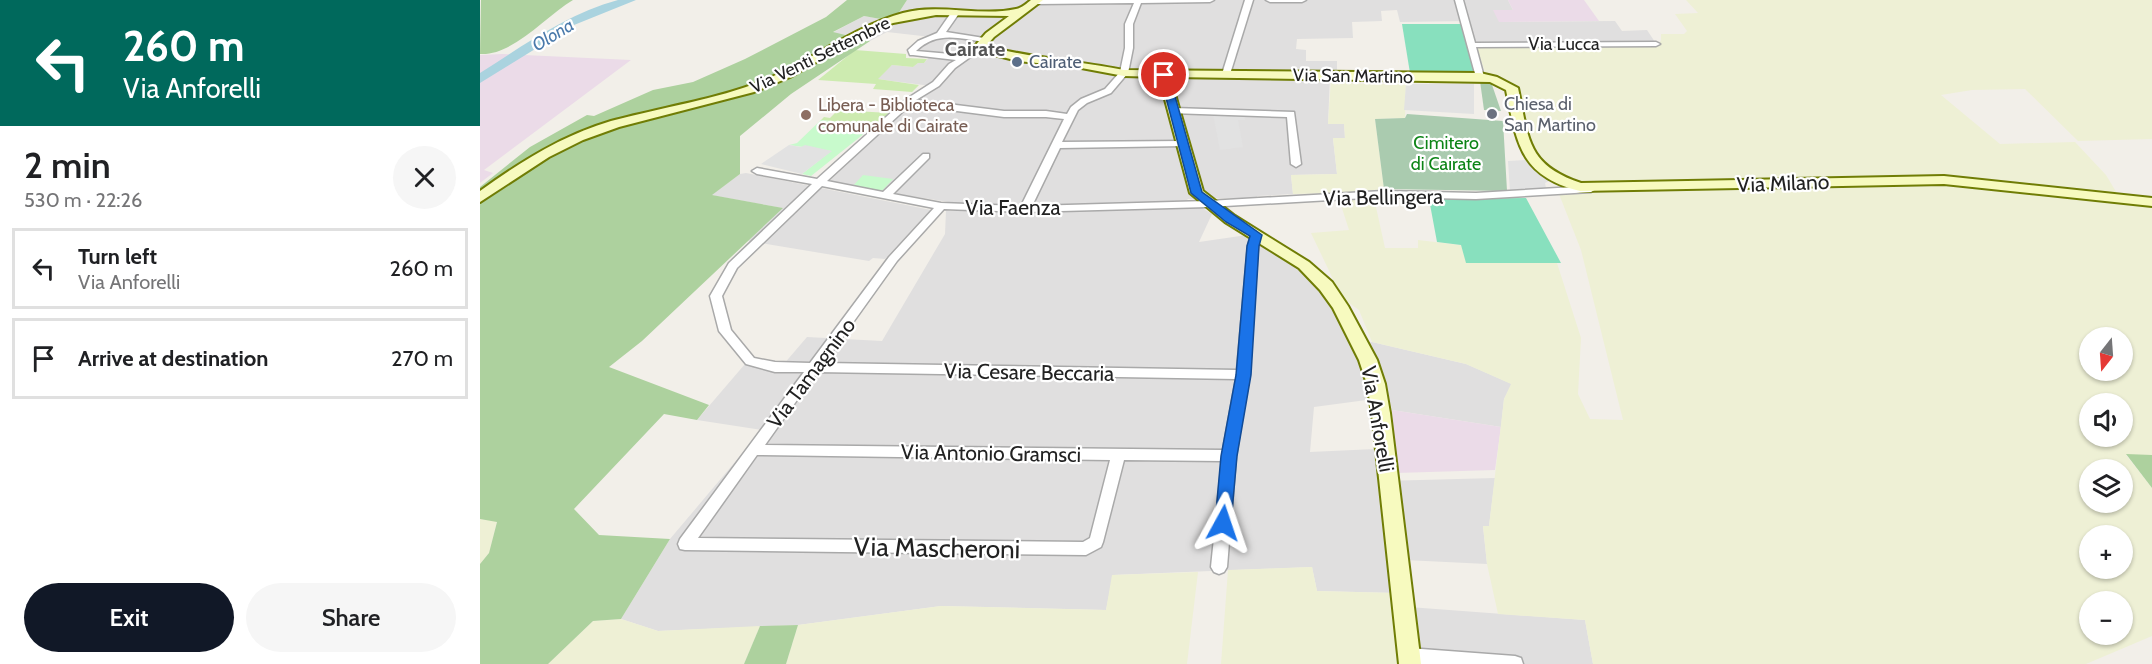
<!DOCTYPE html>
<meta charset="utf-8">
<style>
:root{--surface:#fff;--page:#f6f6f6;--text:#202124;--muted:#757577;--line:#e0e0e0;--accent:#111827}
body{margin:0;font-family:Cabin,sans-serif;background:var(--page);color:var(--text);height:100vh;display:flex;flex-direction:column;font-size:22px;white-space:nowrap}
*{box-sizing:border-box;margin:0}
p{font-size:20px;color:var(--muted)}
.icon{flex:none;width:33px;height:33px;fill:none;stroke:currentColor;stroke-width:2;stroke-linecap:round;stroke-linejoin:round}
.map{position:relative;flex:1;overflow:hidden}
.details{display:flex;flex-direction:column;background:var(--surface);width:480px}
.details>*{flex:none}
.hud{background:#00695c;color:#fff;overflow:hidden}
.needle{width:39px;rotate:197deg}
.tools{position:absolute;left:1599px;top:327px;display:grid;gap:12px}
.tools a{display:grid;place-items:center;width:54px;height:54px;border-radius:50%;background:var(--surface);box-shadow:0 2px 4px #0004;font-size:30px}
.pin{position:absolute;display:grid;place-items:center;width:51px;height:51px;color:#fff;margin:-26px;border:3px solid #fff;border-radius:50%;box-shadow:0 2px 6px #0007}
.me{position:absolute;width:66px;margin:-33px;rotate:5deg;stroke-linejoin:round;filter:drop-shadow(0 0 4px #0008)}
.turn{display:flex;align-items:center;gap:21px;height:126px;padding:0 24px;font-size:27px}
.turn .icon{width:78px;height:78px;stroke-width:2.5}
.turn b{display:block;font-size:42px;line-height:51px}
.round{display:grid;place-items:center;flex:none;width:63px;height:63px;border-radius:32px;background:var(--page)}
.summary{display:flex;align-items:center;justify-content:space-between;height:102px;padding:0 24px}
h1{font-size:36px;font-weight:600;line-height:45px}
.button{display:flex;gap:12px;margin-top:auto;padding:12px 24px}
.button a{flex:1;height:69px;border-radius:36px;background:var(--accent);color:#fff;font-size:24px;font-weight:600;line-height:69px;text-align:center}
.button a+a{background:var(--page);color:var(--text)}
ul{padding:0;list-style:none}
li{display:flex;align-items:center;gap:18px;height:81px;margin:0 12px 9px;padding:0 12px;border:3px solid var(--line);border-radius:0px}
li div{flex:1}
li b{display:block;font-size:22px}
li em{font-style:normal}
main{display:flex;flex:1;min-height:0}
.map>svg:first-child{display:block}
.residential{fill:#e0dfdf}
.industrial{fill:#ebdbe8}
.farmland{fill:#eef0d5;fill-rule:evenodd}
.grass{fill:#cdebb0}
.forest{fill:#add19e}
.cemetery{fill:#aacbaf}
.park{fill:#c8facc}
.pitch{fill:#88e0be}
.parking{fill:#e2e2e2}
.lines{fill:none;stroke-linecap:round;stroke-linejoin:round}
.river{fill:#aad3df;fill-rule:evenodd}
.street-casing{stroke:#a9a9a9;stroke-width:3}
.secondary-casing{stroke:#707d05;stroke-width:4}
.street{fill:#fff;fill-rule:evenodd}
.secondary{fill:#f7fabf;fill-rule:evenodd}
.route{fill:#1a73e8;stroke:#114b97;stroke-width:1.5}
.service-dot{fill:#5c6f8a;stroke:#fff;stroke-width:2}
.worship-dot{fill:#6b7280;stroke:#fff;stroke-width:2}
.education-dot{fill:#8d6e63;stroke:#fff;stroke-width:2}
.labels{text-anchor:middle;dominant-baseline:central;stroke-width:4.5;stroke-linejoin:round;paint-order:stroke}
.far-water-label{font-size:18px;font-style:italic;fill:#4a7aab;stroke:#fff}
.far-street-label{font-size:18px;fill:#222;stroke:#fff}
.far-service-label{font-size:18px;fill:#4e5e75;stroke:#fff;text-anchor:start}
.far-worship-label{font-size:18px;fill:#5b616d;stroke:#fff;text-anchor:start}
.far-education-label{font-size:18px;fill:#785e54;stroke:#fff;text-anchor:start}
.far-park-label{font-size:18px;fill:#0c8416;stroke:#fff}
.far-quarter-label{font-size:20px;font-weight:bold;fill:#555;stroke:#fff}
.street-label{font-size:21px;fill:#222;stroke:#fff}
.near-street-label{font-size:26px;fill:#222;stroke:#fff}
</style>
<main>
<section class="details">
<div class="hud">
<div class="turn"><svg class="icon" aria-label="left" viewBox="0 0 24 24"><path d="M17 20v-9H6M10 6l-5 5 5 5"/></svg><div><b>260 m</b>Via Anforelli</div></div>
</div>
<div class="summary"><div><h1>2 min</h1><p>530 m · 22:26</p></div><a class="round"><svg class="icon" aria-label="close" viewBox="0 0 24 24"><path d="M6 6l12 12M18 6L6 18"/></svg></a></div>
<ul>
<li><svg class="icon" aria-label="left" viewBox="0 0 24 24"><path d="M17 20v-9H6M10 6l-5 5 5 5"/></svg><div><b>Turn left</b><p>Via Anforelli</p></div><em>260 m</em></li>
<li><svg class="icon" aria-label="arrive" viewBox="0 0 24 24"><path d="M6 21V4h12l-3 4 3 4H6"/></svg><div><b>Arrive at destination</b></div><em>270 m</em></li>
</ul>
<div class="button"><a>Exit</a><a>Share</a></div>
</section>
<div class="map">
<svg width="1672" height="664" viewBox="0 0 1672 664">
<rect width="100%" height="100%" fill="#f2efe9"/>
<g class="residential">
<polygon points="427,0 1028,0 1033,10 1019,22 1135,21 1142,31 1167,30 1175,42 996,43 989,21 920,22 917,10 901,11 902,21 872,22 873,38 817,39 816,49 826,50 826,61 857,61 857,75 850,75 848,124 864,123 865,138 853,139 857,174 811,175 813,194 777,196 777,199 727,198 708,199 705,202 630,204 488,205 347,183 451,86 397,79 412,65 433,67 438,63 444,63 451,55 440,54 438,50 451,37 407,32 390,41 352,33 384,16 406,20 416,17"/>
<polygon points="266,173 451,210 405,259 393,258 389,261 268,241 302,208 231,195 260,174"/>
<polygon points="722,208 732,214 719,242 767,235 828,275 855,307 876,344 892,342 986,364 1032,384 1024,399 1021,427 912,410 909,397 834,407 830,452 895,449 903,481 1015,478 1009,526 1003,526 1007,564 925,560 916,593 837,591 832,567 633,575 626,610 461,606 318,625 178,631 141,619 190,539 282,430 217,420 265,364 297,372 327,337 402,341 465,234 466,211"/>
<polygon points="929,607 1105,620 1113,664 937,664"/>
</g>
<g class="industrial">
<polygon points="1028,0 1104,0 1119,21 1019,22 1013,10 1033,10"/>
<polygon points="22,54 151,60 4,170 13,173 0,183 0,55"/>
<polygon points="912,410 1021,427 1015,470 916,473"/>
</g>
<g class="farmland">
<polygon points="1206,0 1672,0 1672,139 1598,141 1545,89 1492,90 1461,95 1520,144 1595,142 1626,175 1638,195 1460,177 1118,186 1083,180 1053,158 1034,86 1005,72 996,46 1179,44 1181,40 1181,34 1204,34 1207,31 1195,14 1218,13"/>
<polygon points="851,79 875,84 926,84 925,118 895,119 904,189 860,193 813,194 811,175 857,174 853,138 865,138 864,124 848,124"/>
<path d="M 1431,181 L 1513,187 L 1672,205 L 1672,455 L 1646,455 L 1672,488 L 1672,636 L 1606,664 L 1113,664 L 1105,620 L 1018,614 L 1007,564 L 1003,526 L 1009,526 L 1024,399 L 1031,384 L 986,364 L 892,342 L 879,310 L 862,298 L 831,233 L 869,230 L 859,199 L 894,198 L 905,248 L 938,248 L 938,240 L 981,245 L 987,263 L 1077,263 L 1101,338 L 1098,394 L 1110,419 L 1143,420 L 1101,250 L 1079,194 ZM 1610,338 L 1642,338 L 1642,370 L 1610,370 ZM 1610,404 L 1642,404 L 1642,436 L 1610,436 ZM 1610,470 L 1642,470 L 1642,502 L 1610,502 ZM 1610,536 L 1642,536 L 1642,568 L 1610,568 ZM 1610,602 L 1642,602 L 1642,634 L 1610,634 Z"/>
<polygon points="0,519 17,521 9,553 0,564"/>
<polygon points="832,567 837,591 916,593 923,664 741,664 748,570"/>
<polygon points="718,572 707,664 306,664 318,625 461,606 626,610 632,575"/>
<polygon points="141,619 178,631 280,626 264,664 68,664 113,621"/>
</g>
<g class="grass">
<polygon points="375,50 426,54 426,58 447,59 444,63 438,63 433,67 412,65 398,79 439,85 432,92 393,89 396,84 338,80"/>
<polygon points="358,110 409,113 395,125 341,120 344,117 350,118"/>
</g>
<g class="forest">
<path d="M 1,0 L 93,0 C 66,16 33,56 0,54 Z"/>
<polygon points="367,0 427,0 416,17 406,20 384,16 353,32 390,41 311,94 260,136 260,174 232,195 303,208 162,341 129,367 229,405 217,420 184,414 94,509 119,535 190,539 141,619 113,621 68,664 0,664 0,564 9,553 17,522 0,519 0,187 50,147 107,115 114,116 173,90 213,82 265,59 346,17"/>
<polygon points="1646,454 1672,455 1672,488"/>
<polygon points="318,625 306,664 264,664 280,626"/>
</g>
<g class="cemetery">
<polygon points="1000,81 1011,82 1021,111 1004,110"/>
<polygon points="927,114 1023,121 1027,191 904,189 895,119 925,118"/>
</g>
<g class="park">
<polygon points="341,120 395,125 331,176 322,174 351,151 309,145 317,143"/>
<polygon points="383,175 413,179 401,192 371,188"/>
</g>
<g class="pitch">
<polygon points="922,24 983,24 996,73 930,73"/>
<polygon points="1046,198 1081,263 986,263 981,245 957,242 949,199"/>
</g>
<g class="parking">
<polygon points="926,84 994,84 994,114 924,110"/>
<polygon points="733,114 764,114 765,120 758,120 763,147 740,150"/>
<polygon points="309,145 321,147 325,145 352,151 322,174 281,164"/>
<polygon points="1046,160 1060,174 1071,180 1065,183 1066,188 1030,192 1028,161"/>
</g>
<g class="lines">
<path class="river" d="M 138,0 L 156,0 L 94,25 L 0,83 L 0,73 C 44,45 87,14 138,0 Z"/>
<g class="street-casing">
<g id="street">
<path d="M 554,0 L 734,0 L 730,2 L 661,3 L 653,24 L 653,48 L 648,73 L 631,93 L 607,103 L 598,110 L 582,142 L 702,141 L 705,142 L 705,146 L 580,148 L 552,206 L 728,201 L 903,191 L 996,193 L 1111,186 L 1116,189 L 1111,192 L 996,199 L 903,197 L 728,207 L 545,212 L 464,209 L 417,261 L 344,363 L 757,370 L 768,246 L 772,233 L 780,233 L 781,235 L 778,246 L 769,375 L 756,456 L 747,567 L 744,572 L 739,574 L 734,572 L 731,567 L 742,461 L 644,460 L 623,542 L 621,547 L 606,555 L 205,550 L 200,549 L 198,544 L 200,539 L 324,372 L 295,372 L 266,364 L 239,331 L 230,296 L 249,263 L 332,184 L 277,174 L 272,171 L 277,168 L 337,179 L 425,100 L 453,82 L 469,64 L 476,60 L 433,55 L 430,55 L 428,50 L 438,41 L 457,33 L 473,10 L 476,10 L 480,12 L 466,32 L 504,38 L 508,40 L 504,42 C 479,38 456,31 436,51 L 482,55 L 496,46 L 503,48 L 475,68 L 459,86 L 436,100 L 524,111 L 566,111 L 587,114 L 591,107 L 601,99 L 625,89 L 640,72 L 645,48 L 645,24 L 654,3 L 557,4 L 553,2 ZM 430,105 L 524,117 L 566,117 L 584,119 L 541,206 L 461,203 L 413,194 L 449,158 L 449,154 L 443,154 L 403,192 L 347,181 ZM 342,186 L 454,208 L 409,257 L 330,363 L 295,362 L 274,358 L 251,330 L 242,296 L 257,268 ZM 337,372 L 756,379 L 743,450 L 285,445 ZM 277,455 L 630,460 L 610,538 L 603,542 L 218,538 Z"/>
<polygon points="765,0 773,0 750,74 743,76 742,74"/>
<polygon points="786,0 826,0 822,2 790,2"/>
<polygon points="975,0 983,0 995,43 1176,42 1180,44 1176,46 996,47 1004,77 1000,80 996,77"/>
<polygon points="694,108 814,112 821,164 816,167 811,164 807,117 691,113 691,109"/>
<polygon points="928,648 1035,656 1041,658 1043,664 928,664 922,662 920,656 922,650"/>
</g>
</g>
<g class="secondary-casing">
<path id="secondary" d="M 551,0 L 563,0 L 514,37 L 506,46 C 551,58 598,61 644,70 L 1000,73 L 1017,77 L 1038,88 C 1049,139 1046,164 1101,183 L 1464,176 L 1672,198 L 1672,206 L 1464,184 L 1100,191 C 1040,176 1037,144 1026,90 L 1010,82 L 690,77 L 723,191 L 755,216 L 829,262 L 852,282 L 868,306 L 897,360 L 905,384 L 910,413 L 941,664 L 919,664 L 892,413 L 887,384 L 879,360 L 853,308 L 840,290 L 819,268 L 745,222 L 710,193 L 679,77 L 644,76 L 596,67 L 538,61 L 495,50 L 493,48 L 506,33 L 529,16 L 456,15 L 413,23 L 378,38 L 310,77 L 274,92 L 139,127 L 103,140 L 69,157 L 0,202 L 0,191 C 40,162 83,135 131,121 C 182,107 235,100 285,80 C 332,60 373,27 423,13 C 461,3 499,17 536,9 C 542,8 547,3 551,0 Z"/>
</g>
<use href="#street" class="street"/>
<use href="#secondary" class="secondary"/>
</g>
<polygon class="route" points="684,72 689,75 722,192 782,235 779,246 771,375 757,456 751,523 749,528 743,530 737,528 735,523 741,456 756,375 767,246 770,236 746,222 711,193 680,75"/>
<circle class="service-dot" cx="537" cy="62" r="6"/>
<circle class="worship-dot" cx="1012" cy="114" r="6"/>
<circle class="education-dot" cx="326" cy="115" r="6"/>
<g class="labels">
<g class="far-water-label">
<text transform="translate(73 35) rotate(-31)">Olona</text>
</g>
<g class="far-street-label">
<text x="1084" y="44">Via Lucca</text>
<text transform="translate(340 55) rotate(-26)">Via Venti Settembre</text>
<text transform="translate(873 76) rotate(1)">Via San Martino</text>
</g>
<g class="far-service-label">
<text x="549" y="62">Cairate</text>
</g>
<g class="far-worship-label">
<text x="1024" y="104">Chiesa di<tspan x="1024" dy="21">San Martino</tspan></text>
</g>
<g class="far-education-label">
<text x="338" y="105">Libera - Biblioteca<tspan x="338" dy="21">comunale di Cairate</tspan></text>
</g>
<g class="far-park-label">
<text x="966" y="143">Cimitero<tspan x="966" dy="21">di Cairate</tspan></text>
</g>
<g class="far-quarter-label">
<text x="495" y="49">Cairate</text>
</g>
<g class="street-label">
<text transform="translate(1303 183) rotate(-2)">Via Milano</text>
<text transform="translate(903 197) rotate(-1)">Via Bellingera</text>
<text x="533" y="207">Via Faenza</text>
<text transform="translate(549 372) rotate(1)">Via Cesare Beccaria</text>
<text transform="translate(331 373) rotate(-53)">Via Tamagnino</text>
<text transform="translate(898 419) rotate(80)">Via Anforelli</text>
<text transform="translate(511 453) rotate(1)">Via Antonio Gramsci</text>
</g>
<g class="near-street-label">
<text transform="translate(457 548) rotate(1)">Via Mascheroni</text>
</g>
</g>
</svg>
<div class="tools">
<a><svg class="needle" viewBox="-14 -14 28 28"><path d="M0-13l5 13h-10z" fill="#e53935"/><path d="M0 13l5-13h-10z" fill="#757577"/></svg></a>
<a><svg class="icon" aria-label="sound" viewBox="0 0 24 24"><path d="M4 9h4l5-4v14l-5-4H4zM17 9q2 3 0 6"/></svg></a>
<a><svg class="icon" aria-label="layers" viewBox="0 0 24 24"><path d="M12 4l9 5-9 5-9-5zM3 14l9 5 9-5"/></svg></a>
<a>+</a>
<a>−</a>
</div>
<div class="pin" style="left:684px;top:75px;background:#d93025"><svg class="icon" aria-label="arrive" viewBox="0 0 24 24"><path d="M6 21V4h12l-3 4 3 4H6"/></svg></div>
<svg class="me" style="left:743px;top:523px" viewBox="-20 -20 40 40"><path d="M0-17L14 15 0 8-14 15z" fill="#1a73e8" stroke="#fff" stroke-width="4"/></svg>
</div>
</main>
